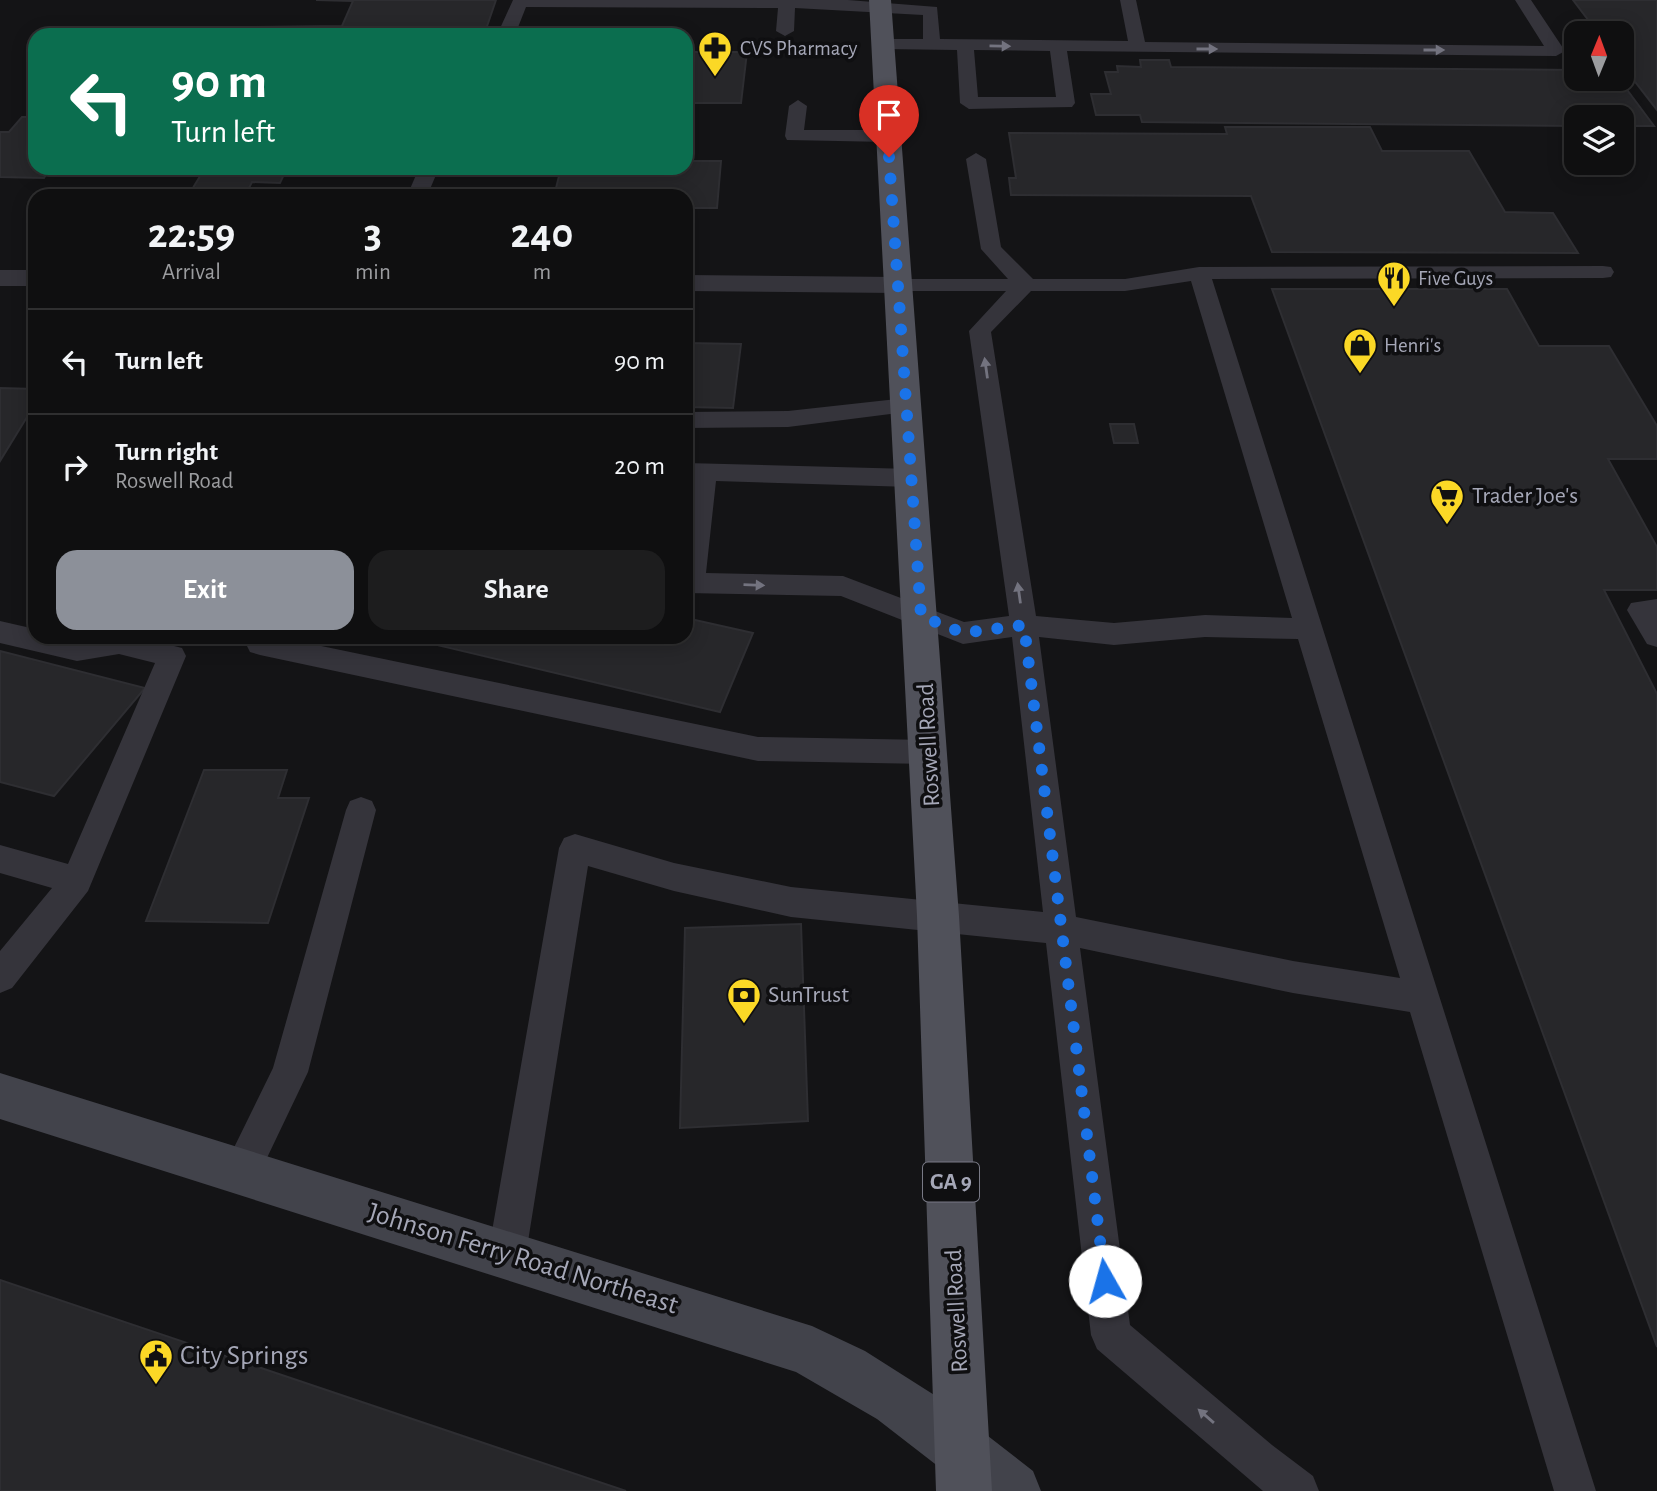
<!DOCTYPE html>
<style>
:root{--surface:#0f0f10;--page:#1d1d1e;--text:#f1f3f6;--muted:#9b9c9f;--line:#2f2f30;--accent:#8c9099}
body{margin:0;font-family:"Alegreya Sans",sans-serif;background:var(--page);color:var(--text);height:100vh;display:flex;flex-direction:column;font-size:26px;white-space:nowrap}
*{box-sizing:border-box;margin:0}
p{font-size:23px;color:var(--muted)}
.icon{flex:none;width:38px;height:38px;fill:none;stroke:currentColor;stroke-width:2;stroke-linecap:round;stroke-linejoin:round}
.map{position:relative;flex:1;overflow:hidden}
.side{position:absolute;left:28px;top:189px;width:665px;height:455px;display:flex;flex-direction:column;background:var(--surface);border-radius:21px;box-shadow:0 4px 18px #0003,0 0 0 2px var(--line)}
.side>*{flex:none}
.hud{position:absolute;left:28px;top:28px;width:665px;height:147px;border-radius:21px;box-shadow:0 4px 18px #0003,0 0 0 2px var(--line);background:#0b6e4f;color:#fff;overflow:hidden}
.needle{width:46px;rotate:1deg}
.tools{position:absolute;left:1564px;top:21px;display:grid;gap:14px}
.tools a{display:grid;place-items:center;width:70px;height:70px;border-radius:14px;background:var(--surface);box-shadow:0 4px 18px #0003,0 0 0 2px var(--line);font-size:35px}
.pin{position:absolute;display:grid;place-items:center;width:60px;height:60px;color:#fff;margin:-72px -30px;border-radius:50% 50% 50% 0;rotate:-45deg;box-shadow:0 0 7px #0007}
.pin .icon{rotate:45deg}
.me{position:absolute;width:77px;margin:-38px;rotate:353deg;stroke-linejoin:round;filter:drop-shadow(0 0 5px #0008)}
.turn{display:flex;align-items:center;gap:24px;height:147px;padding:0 28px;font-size:32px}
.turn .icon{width:91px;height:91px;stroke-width:2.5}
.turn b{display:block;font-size:49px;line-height:60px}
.eta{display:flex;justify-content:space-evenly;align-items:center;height:119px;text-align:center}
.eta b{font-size:42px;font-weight:600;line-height:49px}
.action{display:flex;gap:14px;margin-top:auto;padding:14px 28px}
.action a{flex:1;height:80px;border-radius:21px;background:var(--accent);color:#fff;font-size:28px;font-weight:600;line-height:80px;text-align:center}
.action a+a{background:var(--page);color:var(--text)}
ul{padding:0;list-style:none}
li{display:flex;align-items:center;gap:21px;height:105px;padding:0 28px;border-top:2px solid var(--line)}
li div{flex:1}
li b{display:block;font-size:26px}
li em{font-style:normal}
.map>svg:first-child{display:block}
.building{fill:#27272a;stroke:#2e2e32;stroke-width:2}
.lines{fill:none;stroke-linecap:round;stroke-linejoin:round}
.lane{fill:#35343b;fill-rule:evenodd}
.street{fill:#35343b;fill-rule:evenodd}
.secondary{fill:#42434b;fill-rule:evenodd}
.primary{fill:#50515a;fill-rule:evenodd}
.oneway{fill:#73737f}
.route{stroke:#1a73e8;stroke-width:12;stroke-dasharray:0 21.6}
.labels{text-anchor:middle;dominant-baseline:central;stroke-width:7;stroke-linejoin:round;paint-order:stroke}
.far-poi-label{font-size:21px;fill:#a5a7b7;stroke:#0f0f11;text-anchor:start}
.shield{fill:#0f0f11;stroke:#787985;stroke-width:2}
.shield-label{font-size:23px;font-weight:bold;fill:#a5a7b7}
.poi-label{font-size:24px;fill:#a5a7b7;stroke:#0f0f11;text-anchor:start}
.street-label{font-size:24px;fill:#a5a7b7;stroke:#0f0f11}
.near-street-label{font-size:28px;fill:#a5a7b7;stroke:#0f0f11}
.near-poi-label{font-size:28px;fill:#a5a7b7;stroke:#0f0f11;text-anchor:start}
</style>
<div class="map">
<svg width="1657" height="1491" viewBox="0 0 1657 1491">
<rect width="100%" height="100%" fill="#141416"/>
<g class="building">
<polygon points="496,0 484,35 243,35 249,27 342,26 353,1 316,0"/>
<polygon points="1573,0 1657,0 1657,110 1622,65 1622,33 1598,33"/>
<polygon points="686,52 747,52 741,103 686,103"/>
<polygon points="1140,60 1169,60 1171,67 1577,70 1577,79 1619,79 1654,126 1622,126 1622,117 1577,117 1577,126 1142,122 1140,115 1096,115 1091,94 1111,94 1105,72 1118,72 1117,66 1141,67"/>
<polygon points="22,117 35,117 35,168 73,168 70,171 48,171 44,178 0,177 0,132 9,132"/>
<polygon points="1225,127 1370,127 1382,151 1469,151 1505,212 1553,213 1578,253 1272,252 1251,196 1011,195 1009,178 1016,178 1009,133 1227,134"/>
<polygon points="686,161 721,161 717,208 686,208 686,196 554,196 561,168 686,168"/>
<polygon points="205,168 287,168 280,183 252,182 245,196 188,196"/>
<polygon points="1272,289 1507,289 1539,346 1609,346 1657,426 1657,459 1608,459 1657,547 1657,590 1604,590 1657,694 1657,1347"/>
<polygon points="686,343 741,344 733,408 686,407"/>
<polygon points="0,388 35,389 35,404 0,461"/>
<polygon points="1110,424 1134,424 1138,443 1114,443"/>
<polygon points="686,618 753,633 720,712 420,641 423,637 686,637"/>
<polygon points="0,651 145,688 54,796 0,782"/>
<polygon points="204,770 287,770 278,798 309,798 268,923 146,921"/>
<polygon points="801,924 808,1121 680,1128 685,928"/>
<polygon points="0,1280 626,1491 0,1491"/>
</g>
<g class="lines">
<g class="lane">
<path d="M 513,0 L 848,0 L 937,7 L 940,39 L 1128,41 L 1120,0 L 1136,0 L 1145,42 L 1544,46 L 1515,0 L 1531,0 L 1565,51 L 1556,56 L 1067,51 L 1075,103 L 1072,107 L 969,109 L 960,103 L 957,50 L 883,49 L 874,44 L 883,39 L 923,39 L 923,15 L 795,8 L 794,31 L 785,36 L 776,31 L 778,8 L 526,7 L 515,35 L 497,35 ZM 974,50 L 1050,51 L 1056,97 L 978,97 Z"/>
<polygon points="798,100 807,106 804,130 888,130 897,136 888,142 787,140 785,136 789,106"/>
<path d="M 976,153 L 986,159 L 1001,247 L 1033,279 L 1125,279 L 1199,267 L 1603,266 L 1611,267 L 1614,272 L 1611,277 L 1603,278 L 1212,279 L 1596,1491 L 1554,1491 L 1410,1012 L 1293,993 L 1080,948 L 1130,1325 L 1272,1445 L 1313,1476 L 1319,1491 L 1263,1491 L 1097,1349 L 1091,1335 L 1046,943 L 791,917 L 674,891 L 588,866 L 526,1254 L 521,1268 L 507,1273 L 493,1268 L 488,1254 L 559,848 L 564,838 L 575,834 L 674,863 L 791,887 L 1043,912 L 1012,637 L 963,644 L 841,596 L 686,593 L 686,519 L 691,481 L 686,481 L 686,463 L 911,469 L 920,472 L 924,478 L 920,484 L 911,487 L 716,481 L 706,573 L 843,576 L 964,622 L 1009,616 L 969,331 L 1006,291 L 897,291 L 889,290 L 886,285 L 889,280 L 897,279 L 1008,279 L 981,249 L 966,159 ZM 1191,281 L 1292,618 L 1205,615 L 1114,623 L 1036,616 L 991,332 L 1031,291 L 1125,291 ZM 1039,637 L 1114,645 L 1205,637 L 1298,639 L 1400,978 L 1293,961 L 1076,917 Z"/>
<polygon points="419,168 439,168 427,196 407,196"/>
<polygon points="906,398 914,401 918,406 914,411 788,427 686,428 686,412 788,411"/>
<polygon points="1657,599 1657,647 1647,644 1627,610 1631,603"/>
<polygon points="0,621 35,629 35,637 77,639 139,637 182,648 186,656 88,891 12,988 0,993 0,951 52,888 0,873 0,845 68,864 155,663 119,654 77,661 0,643"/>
<polygon points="250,637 278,637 758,737 929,740 940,743 944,752 940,761 929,764 758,761 260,655 250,652 246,644"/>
<polygon points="361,797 372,801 376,810 308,1072 254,1185 241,1191 228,1185 222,1172 273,1068 346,810 350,801"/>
</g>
<g class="street">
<rect x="0" y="270" width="35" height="16"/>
<polygon points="686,275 897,277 907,279 911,285 907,291 897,293 686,291"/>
</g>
<polygon class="secondary" points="0,1073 812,1326 865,1351 939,1398 1033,1471 1041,1491 970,1491 877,1419 796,1372 0,1119"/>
<polygon class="primary" points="869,0 891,0 959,916 992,1491 936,1491 917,916"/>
</g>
<defs><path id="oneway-solid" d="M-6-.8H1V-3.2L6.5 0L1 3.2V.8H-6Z" transform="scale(1.75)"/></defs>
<g class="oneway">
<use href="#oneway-solid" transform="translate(1000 46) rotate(1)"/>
<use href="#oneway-solid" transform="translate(1207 49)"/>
<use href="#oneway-solid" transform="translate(1434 50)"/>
<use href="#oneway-solid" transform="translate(986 368) rotate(-98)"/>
<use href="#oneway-solid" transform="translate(754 585) rotate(2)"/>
<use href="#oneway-solid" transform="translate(1019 593) rotate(-98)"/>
<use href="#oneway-solid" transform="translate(1206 1416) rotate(-139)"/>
</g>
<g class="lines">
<polyline class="route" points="889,157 921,616 963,633 1024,625 1105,1281"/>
</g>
<defs>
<g id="pharmacy-pin" transform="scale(1.75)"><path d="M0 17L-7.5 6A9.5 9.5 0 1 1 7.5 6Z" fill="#fbd826" stroke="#0f0f11"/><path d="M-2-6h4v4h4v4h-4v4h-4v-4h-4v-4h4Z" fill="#111"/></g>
<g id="restaurant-pin" transform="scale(1.75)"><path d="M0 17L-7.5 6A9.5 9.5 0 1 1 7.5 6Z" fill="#fbd826" stroke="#0f0f11"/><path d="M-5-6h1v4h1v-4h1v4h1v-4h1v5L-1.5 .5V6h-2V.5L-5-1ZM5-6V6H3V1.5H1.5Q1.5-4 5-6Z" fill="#111"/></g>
<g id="shop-pin" transform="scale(1.75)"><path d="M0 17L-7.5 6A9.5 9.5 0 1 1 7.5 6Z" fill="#fbd826" stroke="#0f0f11"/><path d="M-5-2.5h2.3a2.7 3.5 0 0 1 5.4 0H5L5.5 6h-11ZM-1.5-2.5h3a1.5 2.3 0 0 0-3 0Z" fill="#111"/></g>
<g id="supermarket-pin" transform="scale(1.75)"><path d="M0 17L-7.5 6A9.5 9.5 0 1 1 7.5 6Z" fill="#fbd826" stroke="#0f0f11"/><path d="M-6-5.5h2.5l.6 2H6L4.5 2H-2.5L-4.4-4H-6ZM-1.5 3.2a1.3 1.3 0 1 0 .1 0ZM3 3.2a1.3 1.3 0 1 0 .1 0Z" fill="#111"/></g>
<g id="bank-pin" transform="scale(1.75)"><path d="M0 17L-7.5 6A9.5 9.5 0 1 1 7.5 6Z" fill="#fbd826" stroke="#0f0f11"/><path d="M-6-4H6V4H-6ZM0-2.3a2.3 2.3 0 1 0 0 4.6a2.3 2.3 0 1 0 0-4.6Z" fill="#111"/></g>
<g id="civic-pin" transform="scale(1.75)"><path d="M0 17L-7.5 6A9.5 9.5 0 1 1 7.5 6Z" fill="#fbd826" stroke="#0f0f11"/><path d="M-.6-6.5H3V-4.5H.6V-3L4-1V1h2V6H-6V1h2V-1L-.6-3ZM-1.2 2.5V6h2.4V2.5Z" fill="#111"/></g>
</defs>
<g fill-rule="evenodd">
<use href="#pharmacy-pin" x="715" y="48"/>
<use href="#restaurant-pin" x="1394" y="278"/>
<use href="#shop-pin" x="1360" y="345"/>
<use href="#supermarket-pin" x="1447" y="496"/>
<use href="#bank-pin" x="744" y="995"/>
<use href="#civic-pin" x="156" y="1356"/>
</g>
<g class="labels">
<g class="far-poi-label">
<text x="740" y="48">CVS Pharmacy</text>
<text x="1418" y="278">Five Guys</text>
<text x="1384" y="345">Henri's</text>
</g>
<rect class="shield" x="923" y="1162.5" width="56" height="39" rx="5"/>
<g class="shield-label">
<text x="951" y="1182">GA 9</text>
</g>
<g class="poi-label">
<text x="1472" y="496">Trader Joe's</text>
<text x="768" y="995">SunTrust</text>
</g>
<g class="street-label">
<text transform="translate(929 745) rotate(-93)">Roswell Road</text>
<text transform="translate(957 1311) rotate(-93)">Roswell Road</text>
</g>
<g class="near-street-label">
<text transform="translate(523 1259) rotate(17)">Johnson Ferry Road Northeast</text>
</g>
<g class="near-poi-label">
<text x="180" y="1356">City Springs</text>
</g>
</g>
</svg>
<div class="tools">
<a><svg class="needle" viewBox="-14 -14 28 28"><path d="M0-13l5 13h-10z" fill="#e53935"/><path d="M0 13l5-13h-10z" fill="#9b9c9f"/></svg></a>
<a><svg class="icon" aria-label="layers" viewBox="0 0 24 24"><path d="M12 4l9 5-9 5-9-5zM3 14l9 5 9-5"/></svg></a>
</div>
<div class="pin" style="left:889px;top:157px;background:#d93025"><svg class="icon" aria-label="arrive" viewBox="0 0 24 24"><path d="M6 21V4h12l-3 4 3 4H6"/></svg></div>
<svg class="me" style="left:1105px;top:1281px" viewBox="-20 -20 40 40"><circle r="19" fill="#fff"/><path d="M0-13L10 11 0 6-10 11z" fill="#1a73e8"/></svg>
<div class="hud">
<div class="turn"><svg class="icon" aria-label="left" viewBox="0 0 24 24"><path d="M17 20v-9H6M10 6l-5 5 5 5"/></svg><div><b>90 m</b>Turn left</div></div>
</div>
<section class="side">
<div class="eta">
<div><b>22:59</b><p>Arrival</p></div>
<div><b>3</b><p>min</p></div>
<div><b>240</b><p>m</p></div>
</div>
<ul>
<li><svg class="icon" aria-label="left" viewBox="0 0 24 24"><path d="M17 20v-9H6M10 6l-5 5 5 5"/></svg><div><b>Turn left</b></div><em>90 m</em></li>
<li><svg class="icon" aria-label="right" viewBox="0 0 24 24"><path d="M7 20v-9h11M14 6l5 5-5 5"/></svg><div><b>Turn right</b><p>Roswell Road</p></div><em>20 m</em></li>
</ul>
<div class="action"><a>Exit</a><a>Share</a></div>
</section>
</div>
